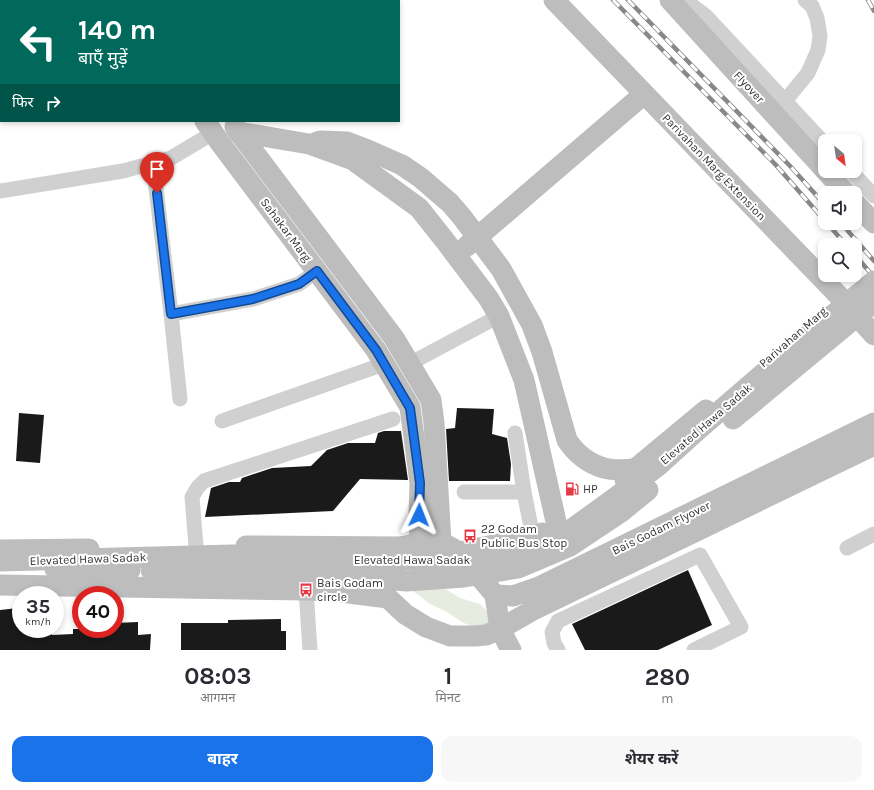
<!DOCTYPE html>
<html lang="hi">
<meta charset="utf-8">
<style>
:root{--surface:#fff;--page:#f7f7f7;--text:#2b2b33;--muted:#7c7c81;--accent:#1a73e8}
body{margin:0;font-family:Karla,"Noto Sans Devanagari",sans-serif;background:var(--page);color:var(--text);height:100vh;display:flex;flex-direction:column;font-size:15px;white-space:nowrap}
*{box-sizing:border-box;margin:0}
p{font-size:13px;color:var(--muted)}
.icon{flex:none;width:22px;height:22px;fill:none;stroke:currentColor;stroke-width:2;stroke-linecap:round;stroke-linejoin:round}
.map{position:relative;height:650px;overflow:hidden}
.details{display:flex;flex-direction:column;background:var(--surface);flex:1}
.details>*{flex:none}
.top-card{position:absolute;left:0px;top:0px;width:400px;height:122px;box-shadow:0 2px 6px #0003;background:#00695c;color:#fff;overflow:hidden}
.needle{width:26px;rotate:151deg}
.fabs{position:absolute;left:818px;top:134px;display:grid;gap:8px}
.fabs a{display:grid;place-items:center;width:44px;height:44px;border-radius:8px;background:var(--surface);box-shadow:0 2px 6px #0003;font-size:20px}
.speed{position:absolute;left:12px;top:586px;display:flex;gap:8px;font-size:20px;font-weight:700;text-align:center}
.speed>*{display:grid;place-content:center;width:52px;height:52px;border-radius:50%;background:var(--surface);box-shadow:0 2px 6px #0003;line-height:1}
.speed small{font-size:10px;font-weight:400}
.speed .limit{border:6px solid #d22;background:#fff;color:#111}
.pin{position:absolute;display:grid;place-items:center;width:34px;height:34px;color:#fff;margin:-41px -17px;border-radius:50% 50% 50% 0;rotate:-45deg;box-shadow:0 0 4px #0007}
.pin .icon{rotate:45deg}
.me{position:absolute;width:44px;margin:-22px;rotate:2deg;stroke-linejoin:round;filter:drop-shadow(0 0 3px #0008)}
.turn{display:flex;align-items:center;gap:14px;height:84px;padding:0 12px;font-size:18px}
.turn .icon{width:52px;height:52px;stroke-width:2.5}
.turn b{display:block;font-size:28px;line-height:34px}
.then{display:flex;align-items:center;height:38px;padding:0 12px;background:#0003;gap:8px;font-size:15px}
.eta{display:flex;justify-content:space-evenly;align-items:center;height:68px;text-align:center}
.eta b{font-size:24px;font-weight:700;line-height:28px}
.cta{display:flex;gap:8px;margin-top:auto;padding:8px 12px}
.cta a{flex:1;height:46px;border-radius:12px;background:var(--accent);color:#fff;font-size:16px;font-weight:700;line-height:46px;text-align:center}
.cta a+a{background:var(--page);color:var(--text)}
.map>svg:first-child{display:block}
.green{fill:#e6ecdf}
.building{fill:#1a1a1a}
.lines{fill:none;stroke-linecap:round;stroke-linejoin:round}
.street{stroke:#d0d0d0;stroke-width:15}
.secondary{stroke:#bdbdbd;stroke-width:21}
.rail-casing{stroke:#888;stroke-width:4.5}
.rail{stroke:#fff;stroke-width:3;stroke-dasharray:9;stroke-linecap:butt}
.secondary-bridge{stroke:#bdbdbd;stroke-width:21}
.route-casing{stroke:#114b97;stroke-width:10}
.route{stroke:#1a73e8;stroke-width:7}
.labels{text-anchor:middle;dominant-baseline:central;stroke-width:4;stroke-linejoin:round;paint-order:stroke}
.street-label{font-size:12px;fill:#333;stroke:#fff}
.poi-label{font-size:12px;fill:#333;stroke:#fff;text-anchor:start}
</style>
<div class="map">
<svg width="874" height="650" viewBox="0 0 874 650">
<rect width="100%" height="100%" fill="#fff"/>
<polygon class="green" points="404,584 439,585 460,598 480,604 486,610 491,619 484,627 471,626 462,622 447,612 430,604"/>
<g class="building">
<polygon points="457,408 494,409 492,434 507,438 511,464 510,481 449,481 446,429 455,428"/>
<polygon points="19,413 44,415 40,463 16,461"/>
<polygon points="384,431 401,431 408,480 360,479 333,511 205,517 211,488 229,482 240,482 242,478 272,468 311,466 327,450 348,443 375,443 378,433"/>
<polygon points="688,570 712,625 658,650 585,650 572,624"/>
<polygon points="18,608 20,629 52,629 52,635 73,634 73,629 115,629 115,623 138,622 138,635 151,634 150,650 0,650 0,610"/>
<polygon points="281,619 281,631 286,631 286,650 181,650 181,623 228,623 228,620"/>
</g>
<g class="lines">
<g class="street">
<polyline points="673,3 686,1 706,16 825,144"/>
<polyline points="0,31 1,31"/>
<polyline points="785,101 808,73 818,50 820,36 817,18 812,6 805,0"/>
<polyline points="153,163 171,314 180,399"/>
<polyline points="851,171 874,196"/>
<polyline points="0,191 123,171 171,158 213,133"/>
<polyline points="171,314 253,299 299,284 317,271"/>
<polyline points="409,364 499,316"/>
<polyline points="222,421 384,364"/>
<polyline points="515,433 524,492 533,537"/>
<polyline points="464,492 524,492"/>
<polyline points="196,546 192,497 198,487 204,481 393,419"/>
<polyline points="847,548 874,534"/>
<polyline points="306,590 310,650"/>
<polyline points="558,650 554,643 552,632 558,621 700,555 741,627 694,650"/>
</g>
<g class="secondary">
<polyline points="120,0 120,1"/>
<polyline points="151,0 152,1"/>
<polyline points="554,0 839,296 874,335"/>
<polyline points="670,0 825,170"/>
<polyline points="205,121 221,144 376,350 410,407 420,483 419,515 420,543"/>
<polyline points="235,127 394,338 431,400 434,423 441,542"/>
<polyline points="238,132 309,144 353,160 419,208 446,242 489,299 499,316 524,380 557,526"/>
<path d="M 317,142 L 321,141 L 347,142 L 368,150 L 402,165 L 421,178 L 436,191 L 450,203 L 462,217 L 501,269 L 532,325 L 542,352 L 567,440 C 575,453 589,464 604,468 C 614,471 625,470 635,469"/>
<polyline points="826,171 846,193"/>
<polyline points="855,203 874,223"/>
<polyline points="467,246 644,94"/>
<polyline points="874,423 539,587 513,596 495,595 459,552 441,542 420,543 401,547 389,554 383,565 382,573 381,584 383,590 388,598 405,614 426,627 450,636 475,636 486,635 500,629 535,609 874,445"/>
<polyline points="625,480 635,469 706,410"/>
<polyline points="246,546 401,547"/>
<polyline points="0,550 89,549"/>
<polyline points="459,552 533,537 542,533"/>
<polyline points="55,569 130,570"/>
<polyline points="0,585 306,590 333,591 388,598"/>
<polyline points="495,595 500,629 511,650"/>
</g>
<g class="rail-casing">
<g id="rail">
<polyline points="613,0 775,164 825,221"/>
<polyline points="628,0 791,167 825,205"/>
<polyline points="868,0 874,11"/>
<polyline points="827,223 846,245"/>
<polyline points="841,223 874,261"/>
<polyline points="855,255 874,277"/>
</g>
</g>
<use href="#rail" class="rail"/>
<g class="secondary-bridge">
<polyline points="733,419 874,302"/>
<polyline points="0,561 233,555 368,560 476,560 512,553 565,534 612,500 658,466 700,428 800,342 874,281"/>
<polyline points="151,570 348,576 407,581 464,577 518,568 570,546 621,512 648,490"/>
</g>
</g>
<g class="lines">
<g class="route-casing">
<polyline id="route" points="157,193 171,314 253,299 299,284 317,271 376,350 410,408 420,483 419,515"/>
</g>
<use href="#route" class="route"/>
</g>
<defs>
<g id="fuel-bare" transform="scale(1.08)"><path d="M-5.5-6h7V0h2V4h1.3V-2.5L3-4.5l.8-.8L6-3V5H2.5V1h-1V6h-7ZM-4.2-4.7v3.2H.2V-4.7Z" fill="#e63946" stroke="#fff" stroke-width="2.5" paint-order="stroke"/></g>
<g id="bus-bare" transform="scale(1.08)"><path d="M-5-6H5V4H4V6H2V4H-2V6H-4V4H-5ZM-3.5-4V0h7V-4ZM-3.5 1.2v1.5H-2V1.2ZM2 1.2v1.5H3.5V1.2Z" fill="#e63946" stroke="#fff" stroke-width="2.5" paint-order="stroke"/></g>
</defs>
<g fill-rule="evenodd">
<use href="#fuel-bare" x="572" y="489"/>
<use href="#bus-bare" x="470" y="536"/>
<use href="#bus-bare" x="306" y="590"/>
</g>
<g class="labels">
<g class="street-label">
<text transform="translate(749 87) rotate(47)">Flyover</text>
<text transform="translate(714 167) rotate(46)">Parivahan Marg Extension</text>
<text transform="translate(286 230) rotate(53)">Sahakar Marg</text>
<text transform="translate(793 337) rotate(-41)">Parivahan Marg</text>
<text transform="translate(706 424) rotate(-41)">Elevated Hawa Sadak</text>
<text transform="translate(661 528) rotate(-26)">Bais Godam Flyover</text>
<text transform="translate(88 559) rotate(-2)">Elevated Hawa Sadak</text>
<text x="412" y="560">Elevated Hawa Sadak</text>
</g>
<g class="poi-label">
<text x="583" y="489">HP</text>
<text x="481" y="529">22 Godam<tspan x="481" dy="14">Public Bus Stop</tspan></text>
<text x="317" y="583">Bais Godam<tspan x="317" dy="14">circle</tspan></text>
</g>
</g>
</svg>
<div class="fabs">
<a><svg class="needle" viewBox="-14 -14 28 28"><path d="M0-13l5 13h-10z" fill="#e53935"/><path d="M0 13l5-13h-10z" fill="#7c7c81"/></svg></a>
<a><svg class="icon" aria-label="sound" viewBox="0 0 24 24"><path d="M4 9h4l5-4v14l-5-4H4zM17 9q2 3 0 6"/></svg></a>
<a><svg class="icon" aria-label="search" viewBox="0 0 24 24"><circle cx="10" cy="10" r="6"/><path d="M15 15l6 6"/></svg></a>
</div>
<div class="speed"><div>35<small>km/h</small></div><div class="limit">40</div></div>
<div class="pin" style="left:157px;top:193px;background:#d93025"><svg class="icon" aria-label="arrive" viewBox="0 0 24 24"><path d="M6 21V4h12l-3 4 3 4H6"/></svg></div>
<svg class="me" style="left:419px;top:515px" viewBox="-20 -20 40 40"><path d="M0-17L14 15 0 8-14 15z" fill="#1a73e8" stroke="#fff" stroke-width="4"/></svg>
<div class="top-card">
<div class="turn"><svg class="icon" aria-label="left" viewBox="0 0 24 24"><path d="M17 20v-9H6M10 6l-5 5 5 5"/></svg><div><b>140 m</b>बाएँ मुड़ें</div></div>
<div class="then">फिर<svg class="icon" aria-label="right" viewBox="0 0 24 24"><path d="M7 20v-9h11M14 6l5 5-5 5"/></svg></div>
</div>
</div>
<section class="details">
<div class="eta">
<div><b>08:03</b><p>आगमन</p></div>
<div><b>1</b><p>मिनट</p></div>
<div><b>280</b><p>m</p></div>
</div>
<div class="cta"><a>बाहर</a><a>शेयर करें</a></div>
</section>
